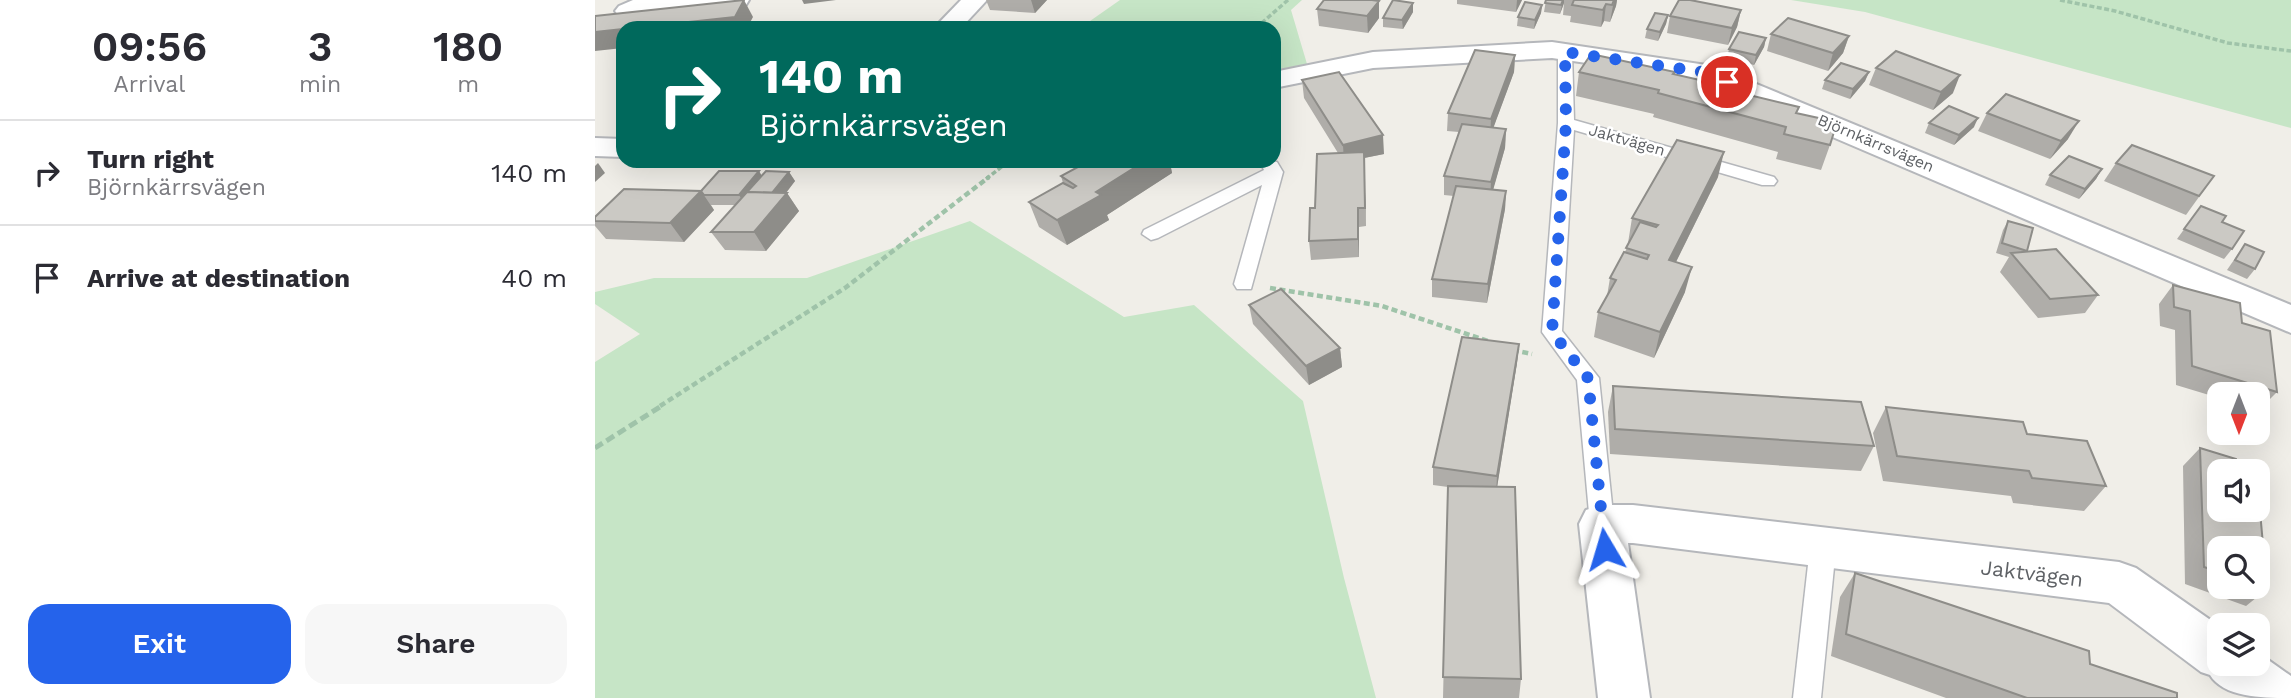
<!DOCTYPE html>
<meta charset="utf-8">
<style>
:root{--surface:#fff;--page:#f7f7f7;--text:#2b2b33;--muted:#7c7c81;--line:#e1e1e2;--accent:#2563eb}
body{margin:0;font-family:"Work Sans",sans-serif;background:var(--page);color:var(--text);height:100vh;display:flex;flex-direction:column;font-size:26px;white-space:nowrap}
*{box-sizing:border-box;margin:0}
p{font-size:23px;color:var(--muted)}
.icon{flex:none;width:38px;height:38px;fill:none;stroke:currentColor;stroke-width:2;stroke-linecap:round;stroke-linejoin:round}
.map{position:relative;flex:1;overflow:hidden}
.side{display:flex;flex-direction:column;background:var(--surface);width:595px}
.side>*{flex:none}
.top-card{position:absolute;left:21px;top:21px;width:665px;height:147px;border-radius:21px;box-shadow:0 7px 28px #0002;background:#00695c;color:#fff;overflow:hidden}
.needle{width:46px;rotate:180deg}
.buttons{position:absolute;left:1612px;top:382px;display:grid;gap:14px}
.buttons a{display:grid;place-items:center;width:63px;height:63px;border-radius:14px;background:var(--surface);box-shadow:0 7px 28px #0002;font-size:35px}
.pin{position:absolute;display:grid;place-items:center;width:60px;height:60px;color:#fff;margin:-30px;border:4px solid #fff;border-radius:50%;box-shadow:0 2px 7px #0007}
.me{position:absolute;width:77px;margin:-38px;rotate:353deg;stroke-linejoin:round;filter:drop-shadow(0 0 5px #0008)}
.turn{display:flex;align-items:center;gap:24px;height:147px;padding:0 28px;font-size:32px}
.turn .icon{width:91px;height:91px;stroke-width:2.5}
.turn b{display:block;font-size:49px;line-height:60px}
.eta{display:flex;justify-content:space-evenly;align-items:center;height:119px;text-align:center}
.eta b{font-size:42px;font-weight:600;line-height:49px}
.button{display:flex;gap:14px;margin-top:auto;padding:14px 28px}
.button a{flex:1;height:80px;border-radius:21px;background:var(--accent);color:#fff;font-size:28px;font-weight:600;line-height:80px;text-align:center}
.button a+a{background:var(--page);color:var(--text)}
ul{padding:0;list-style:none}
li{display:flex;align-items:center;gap:21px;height:105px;padding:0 28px;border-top:2px solid var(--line)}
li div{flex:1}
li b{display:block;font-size:26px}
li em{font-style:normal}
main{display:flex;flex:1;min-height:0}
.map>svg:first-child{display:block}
.green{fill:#c6e5c6}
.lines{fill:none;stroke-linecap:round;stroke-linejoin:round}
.service-casing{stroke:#b5b7bb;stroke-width:3}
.minor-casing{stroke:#b5b7bb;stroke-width:4}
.path-far2{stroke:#9fc3a9;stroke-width:3.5;stroke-dasharray:5 2.5;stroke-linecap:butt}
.path-far1{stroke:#9fc3a9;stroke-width:4.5;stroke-dasharray:6 3.5;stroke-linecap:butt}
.path{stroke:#9fc3a9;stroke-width:5;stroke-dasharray:9 4.5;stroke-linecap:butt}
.service{fill:#fff;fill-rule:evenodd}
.minor{fill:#fff;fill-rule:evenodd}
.wall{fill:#afada9;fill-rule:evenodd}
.shaded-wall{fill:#8e8d89}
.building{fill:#cbc9c4;stroke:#8e8d89;stroke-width:2}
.route{stroke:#2563eb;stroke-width:12;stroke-dasharray:0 21.6}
.labels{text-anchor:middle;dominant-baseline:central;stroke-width:5;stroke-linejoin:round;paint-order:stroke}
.far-street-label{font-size:16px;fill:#5f6266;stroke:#fff}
.near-street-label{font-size:21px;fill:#5f6266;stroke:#fff}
</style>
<main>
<section class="side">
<div class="eta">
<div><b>09:56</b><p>Arrival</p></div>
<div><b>3</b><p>min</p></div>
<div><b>180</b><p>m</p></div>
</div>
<ul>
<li><svg class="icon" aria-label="right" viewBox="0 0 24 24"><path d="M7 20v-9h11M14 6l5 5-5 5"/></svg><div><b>Turn right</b><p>Björnkärrsvägen</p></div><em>140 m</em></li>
<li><svg class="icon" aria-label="arrive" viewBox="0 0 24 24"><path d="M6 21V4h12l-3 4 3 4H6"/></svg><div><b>Arrive at destination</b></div><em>40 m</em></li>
</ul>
<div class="button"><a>Exit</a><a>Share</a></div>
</section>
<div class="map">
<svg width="1696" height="698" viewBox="0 0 1696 698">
<rect width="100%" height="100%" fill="#f0eee8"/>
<g class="green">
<polygon points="525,0 707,0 696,10 712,64 679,70 679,28 485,28"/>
<polygon points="1196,0 1696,0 1696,128 1270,12"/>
<polygon points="375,221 529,317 599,305 708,401 749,578 781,698 0,698 0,362 45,334 0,304 0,292 59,278 212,278"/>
</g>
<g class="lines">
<g class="service-casing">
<g id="service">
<polygon points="970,48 977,52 979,120 1179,177 1182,181 1179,185 1167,185 979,130 967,331 1004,378 1019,524 1016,531 1007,535 998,531 995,524 982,380 947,332 963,123 963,52"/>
<polygon points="676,161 682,162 688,172 656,289 642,289 639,284 667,185 563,238 556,240 547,234 549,230 669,170 667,166 670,162"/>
<polygon points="1228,536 1237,539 1241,547 1226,698 1198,698 1215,547 1219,539"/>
</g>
</g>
<g class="minor-casing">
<g id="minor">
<polygon points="38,0 154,0 151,5 142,7 33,19 24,16 20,11 24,6"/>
<polygon points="366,0 392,0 366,28 339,28"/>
<polygon points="957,42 1118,66 1696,305 1696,333 1102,79 957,58 778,68 679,88 679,72 778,52"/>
<polygon points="0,138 28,139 28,157 0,156"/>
<path d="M 1007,505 L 1038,505 L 1524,562 L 1541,568 L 1624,626 L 1624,663 L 1662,663 L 1662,652 L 1696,676 L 1696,698 C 1669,698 1629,698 1615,675 L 1606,672 L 1514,603 L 1038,543 L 1033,543 L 1055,698 L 1003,698 L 984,524 L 991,510 Z"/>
</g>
</g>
<g class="path-far2">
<polyline points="1465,0 1520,11 1633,43 1696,51"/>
<polyline points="661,28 693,0"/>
<polyline points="391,179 414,161"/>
</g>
<g class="path-far1">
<polyline points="675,288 787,306 893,341"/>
<polyline points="918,350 937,354"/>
<polyline points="65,406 250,288 394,177"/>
</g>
<polyline class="path" points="0,448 68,405"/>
<use href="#service" class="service"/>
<use href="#minor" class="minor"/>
</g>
<g class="wall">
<polygon points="391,0 452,0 440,13 395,10"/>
<polygon points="862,0 927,0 921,12 862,4"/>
<polygon points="951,0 1022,0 1021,6 1015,22 1009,21 1006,27 975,22 976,16 968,15 969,3 965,14 949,12"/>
<polygon points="784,1 784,18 773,33 724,26 722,9"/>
<polygon points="818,3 818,12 808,29 788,27 788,18"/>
<polygon points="947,5 946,13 939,29 922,26 923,17"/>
<polygon points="1146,10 1142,27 1133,45 1072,33 1075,16"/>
<polygon points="1073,15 1071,24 1063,41 1050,38 1052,29"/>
<polygon points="1176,34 1254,36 1248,53 1233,71 1172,51"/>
<polygon points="1171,38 1169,47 1159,65 1132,58 1134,49"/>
<polygon points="920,55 919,72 898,128 911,129 910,148 898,189 911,191 910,209 892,303 837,297 837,279 859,196 849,195 849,176 864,132 852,131 853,113"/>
<polygon points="1281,68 1358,93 1338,110 1274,85"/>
<polygon points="984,72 1080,72 1079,74 1202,113 1235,145 1226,170 1181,159 1183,152 1058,117 1059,114 981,96"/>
<polygon points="1274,72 1270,81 1255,99 1227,89 1230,80"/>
<polygon points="707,80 789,154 769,158 771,226 764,227 764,257 716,260 714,241 720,208 743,153 709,98"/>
<polygon points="1392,113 1473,139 1455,159 1383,131"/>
<polygon points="1334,123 1379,127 1359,145 1330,133"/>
<polygon points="494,161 588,161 576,168 577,173 512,215 514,220 472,245 444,227 434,202 468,183 466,176"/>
<polygon points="1521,163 1619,176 1591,215 1509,181"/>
<polygon points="1507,169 1501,179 1484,199 1450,185 1455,175"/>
<polygon points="194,172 200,181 191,193 192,193 204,211 171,251 130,250 116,232 140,205 116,205 119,210 89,242 11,239 0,226 0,217 106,191 167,175"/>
<polygon points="1123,177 1081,262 1090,292 1059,358 999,337 1003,312 1012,296 1015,278 1030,252 1034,243 1033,243 1037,218"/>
<polygon points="1606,206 1627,222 1637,249 1629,259 1582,239"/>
<polygon points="1413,221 1432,251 1431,252 1503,295 1490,313 1443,318 1405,272 1414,257 1401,253 1408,230"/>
<polygon points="1650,244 1660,269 1652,279 1632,270"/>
<polygon points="1578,285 1647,323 1682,392 1664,410 1662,410 1662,394 1624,394 1624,398 1581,385 1580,330 1565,326 1564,304"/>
<polygon points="654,305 745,348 747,367 714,385 658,324"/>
<polygon points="924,344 922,363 902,487 926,679 924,698 848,698 853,487 838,485 838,467"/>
<polygon points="1018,386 1279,446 1266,471 1015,454 1013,412"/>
<polygon points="1291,407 1432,434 1511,486 1489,511 1418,503 1416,496 1288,481 1278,433"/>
<path d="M 1605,448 L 1642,471 L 1672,589 L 1651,606 L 1590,584 L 1588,466 ZM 1624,548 L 1662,586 L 1624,586 Z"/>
<polygon points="1260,573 1495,664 1582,698 1351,698 1236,656 1245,597"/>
</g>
<g class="shaded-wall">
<polygon points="149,0 158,17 152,28 38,28"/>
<polygon points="207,0 241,0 209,4"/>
<polygon points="436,0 452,0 440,13"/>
<polygon points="922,0 927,0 921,12"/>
<polygon points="968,0 969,0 969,3 965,14"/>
<polygon points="1019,0 1022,0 1021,6 1015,22"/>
<polygon points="784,1 784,18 773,33 772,16"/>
<polygon points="818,3 818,12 808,29 807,20"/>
<polygon points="1011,4 1009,21 1006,27 1008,10"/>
<polygon points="947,5 946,13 939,29 940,20"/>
<polygon points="1146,10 1142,27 1133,45 1137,28"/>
<polygon points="1073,15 1071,24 1063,41 1065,32"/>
<polygon points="28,29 28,48 0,51 0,32"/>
<polygon points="1254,36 1248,53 1233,71 1238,53"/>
<polygon points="1171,38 1169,47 1159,65 1161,55"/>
<polygon points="920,55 919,72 895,137 896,119"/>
<polygon points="1274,72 1270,81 1255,99 1258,89"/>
<polygon points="1365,75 1358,93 1338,110 1346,92"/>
<polygon points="1383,118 1379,127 1359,145 1364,135"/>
<polygon points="1484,121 1473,139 1455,159 1466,141"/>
<polygon points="911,129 910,148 895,201 896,182"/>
<polygon points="788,135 789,154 769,158 771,226 770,208 749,163 748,145"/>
<polygon points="1129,152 1123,177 1069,286 1074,260"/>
<polygon points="550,161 588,161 576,168 577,173 512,215 514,220 472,245 462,220 501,192"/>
<polygon points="3,163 10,173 0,182 0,166"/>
<polygon points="1507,169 1501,179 1484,199 1490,189"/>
<polygon points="164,171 170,181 150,205 144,195"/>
<polygon points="194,172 200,181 180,207 173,197"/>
<polygon points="106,191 119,210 89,242 75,223"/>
<polygon points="911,191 910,209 892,303 893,284"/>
<polygon points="192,193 204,211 171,251 159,232"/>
<polygon points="763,208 764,227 764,257 763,239"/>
<polygon points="1097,267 1090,292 1059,358 1065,332"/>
<polygon points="924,344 922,363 901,494 902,476"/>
<polygon points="745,348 747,367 714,385 711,366"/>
</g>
<g class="building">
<polygon points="149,0 140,17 38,28 28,28 28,29 0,32 0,16"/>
<polygon points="729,0 777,0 784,1 772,16 722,9"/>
<polygon points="798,0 818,3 807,20 788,18"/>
<polygon points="951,0 968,0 966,5 950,3"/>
<polygon points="979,0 1019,0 1017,5 1011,4 1008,10 977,5"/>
<polygon points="1084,0 1095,0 1146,10 1137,28 1075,16"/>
<polygon points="930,2 947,5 940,20 923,17"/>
<polygon points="1060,13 1073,15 1065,32 1052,29"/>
<polygon points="1193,18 1254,36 1238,53 1176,34"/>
<polygon points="357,23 383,28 389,23 412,28 349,28"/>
<polygon points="1144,32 1171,38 1161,55 1134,49"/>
<polygon points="880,50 920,55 896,119 853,113"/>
<polygon points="1301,51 1365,75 1346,92 1281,68"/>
<polygon points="996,54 1080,72 1078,74 1118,83 1117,86 1204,107 1201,113 1242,122 1235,145 1189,134 1191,127 1063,93 1064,90 984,72"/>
<polygon points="1246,63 1274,72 1258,89 1230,80"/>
<polygon points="744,72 788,135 748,145 707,80"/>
<polygon points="1411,94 1484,121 1466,141 1392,113"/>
<polygon points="1354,106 1383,118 1364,135 1334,123"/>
<polygon points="867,124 911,129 896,182 849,176"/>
<polygon points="1082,140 1129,152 1074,260 1097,267 1065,332 1003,312 1021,280 1015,278 1029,252 1052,259 1054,255 1031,248 1045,222 1061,227 1063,225 1037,218"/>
<polygon points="1537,145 1619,176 1604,196 1521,163"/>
<polygon points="769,152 770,208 763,208 763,239 714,241 715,208 720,208 722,154"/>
<polygon points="1474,156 1507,169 1490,189 1455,175"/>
<polygon points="494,161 507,161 512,164 516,162 514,161 550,161 501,192 506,195 462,220 434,202 468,183 478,188 481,186 466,176"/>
<polygon points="124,171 164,171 144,195 109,195 106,191"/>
<polygon points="171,171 194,172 177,193 152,192"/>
<polygon points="861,186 911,191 893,284 837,279"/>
<polygon points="29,189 106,191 75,223 0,221 0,217"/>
<polygon points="152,192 192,193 159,232 116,232"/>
<polygon points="1606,206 1631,216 1627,222 1649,231 1637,249 1589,229"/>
<polygon points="1413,221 1438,228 1432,251 1407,243"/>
<polygon points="1650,244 1669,252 1660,269 1640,260"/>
<polygon points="1461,249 1503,295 1455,299 1416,253"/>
<polygon points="1578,285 1645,303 1647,323 1675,331 1682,392 1597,366 1595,311 1579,307"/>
<polygon points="686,289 745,348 711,366 654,305"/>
<polygon points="867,337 924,344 902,476 838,467"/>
<polygon points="1018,386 1266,402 1279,446 1020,429"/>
<polygon points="1291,407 1428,422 1432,434 1492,441 1511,486 1437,478 1434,471 1302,456"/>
<polygon points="1605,448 1641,459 1642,471 1624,471 1624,509 1662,509 1662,478 1672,589 1662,586 1662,548 1624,548 1624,572 1609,567"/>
<polygon points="853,486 920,487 926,679 848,677"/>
<polygon points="1260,573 1494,651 1495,664 1582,693 1582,698 1432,698 1251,634"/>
</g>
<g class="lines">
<polyline class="route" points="1010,549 993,378 957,332 971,123 970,52 1108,72 1132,82"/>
</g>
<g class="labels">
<g class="far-street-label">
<text transform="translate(1032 140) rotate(16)">Jaktvägen</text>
<text transform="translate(1281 143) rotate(23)">Björnkärrsvägen</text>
</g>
<g class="near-street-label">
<text transform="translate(1437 573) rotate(7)">Jaktvägen</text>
</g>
</g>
</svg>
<div class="buttons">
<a><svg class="needle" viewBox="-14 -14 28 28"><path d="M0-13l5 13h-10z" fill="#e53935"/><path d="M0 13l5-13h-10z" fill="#7c7c81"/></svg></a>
<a><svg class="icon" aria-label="sound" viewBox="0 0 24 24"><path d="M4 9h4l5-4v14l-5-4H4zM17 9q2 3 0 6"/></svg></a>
<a><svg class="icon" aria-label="search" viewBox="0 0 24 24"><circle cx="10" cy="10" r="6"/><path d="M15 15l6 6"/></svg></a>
<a><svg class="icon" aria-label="layers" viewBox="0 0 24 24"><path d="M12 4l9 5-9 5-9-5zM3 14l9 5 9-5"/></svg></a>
</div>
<div class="pin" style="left:1132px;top:82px;background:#d93025"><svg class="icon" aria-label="arrive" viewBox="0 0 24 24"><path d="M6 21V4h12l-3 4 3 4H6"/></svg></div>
<svg class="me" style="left:1010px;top:549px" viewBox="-20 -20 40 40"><path d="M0-17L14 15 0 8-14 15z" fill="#2563eb" stroke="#fff" stroke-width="4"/></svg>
<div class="top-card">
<div class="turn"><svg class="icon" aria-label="right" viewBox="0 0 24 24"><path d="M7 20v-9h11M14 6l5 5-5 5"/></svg><div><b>140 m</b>Björnkärrsvägen</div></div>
</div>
</div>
</main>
